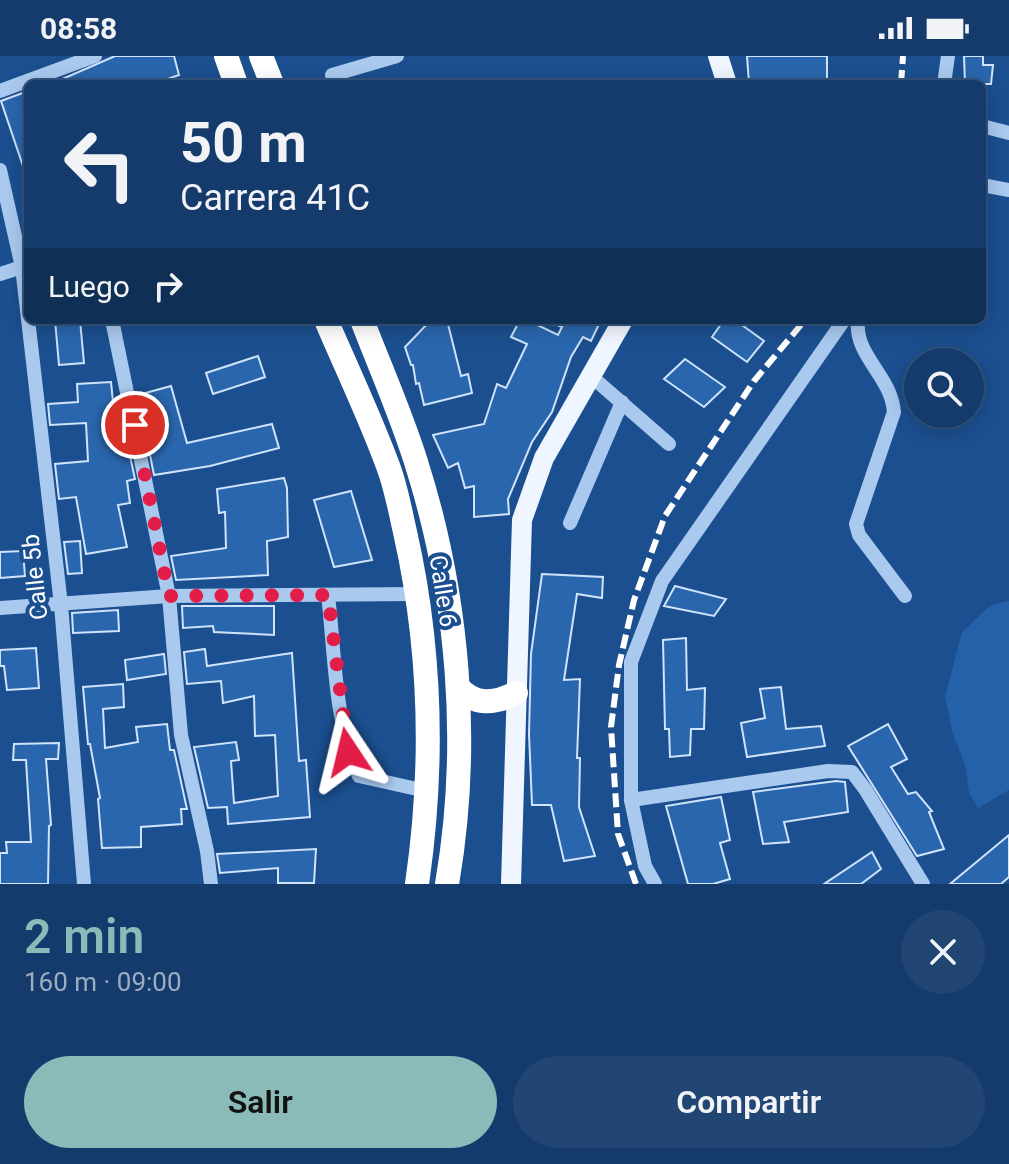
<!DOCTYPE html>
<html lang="es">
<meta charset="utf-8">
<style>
:root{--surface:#143b6b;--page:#214673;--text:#f1f3f6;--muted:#9dadc1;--line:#33557e;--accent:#8bbbb9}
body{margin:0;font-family:Roboto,sans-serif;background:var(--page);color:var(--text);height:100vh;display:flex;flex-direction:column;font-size:30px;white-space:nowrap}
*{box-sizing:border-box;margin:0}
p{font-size:26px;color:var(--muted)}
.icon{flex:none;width:44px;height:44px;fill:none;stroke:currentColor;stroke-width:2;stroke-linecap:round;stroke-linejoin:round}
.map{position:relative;height:828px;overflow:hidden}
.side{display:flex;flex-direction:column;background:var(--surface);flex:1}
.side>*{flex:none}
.guide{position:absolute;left:24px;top:24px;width:962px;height:244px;border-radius:12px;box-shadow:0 4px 20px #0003,0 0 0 2px var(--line);background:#143b6b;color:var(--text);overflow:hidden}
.buttons{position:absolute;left:904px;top:292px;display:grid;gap:16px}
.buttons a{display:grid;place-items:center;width:80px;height:80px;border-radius:50%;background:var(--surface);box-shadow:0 4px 20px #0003,0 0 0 2px var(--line);font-size:40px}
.pin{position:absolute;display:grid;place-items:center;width:68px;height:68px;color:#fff;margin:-34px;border:4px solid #fff;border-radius:50%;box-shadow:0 2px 8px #0007}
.me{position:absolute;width:88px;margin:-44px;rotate:350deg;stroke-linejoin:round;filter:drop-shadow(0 0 6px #0008)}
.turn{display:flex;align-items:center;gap:28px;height:168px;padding:0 24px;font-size:36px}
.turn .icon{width:104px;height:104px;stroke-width:2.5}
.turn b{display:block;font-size:56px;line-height:68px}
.then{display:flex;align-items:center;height:76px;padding:0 24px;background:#0003;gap:16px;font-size:30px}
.round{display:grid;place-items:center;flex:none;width:84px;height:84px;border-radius:42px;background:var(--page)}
.head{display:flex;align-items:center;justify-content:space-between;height:136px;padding:0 24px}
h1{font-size:48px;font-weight:600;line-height:60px;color:var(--accent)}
.button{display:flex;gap:16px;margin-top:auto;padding:16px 24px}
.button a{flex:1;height:92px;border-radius:48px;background:var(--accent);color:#111;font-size:32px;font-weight:600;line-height:92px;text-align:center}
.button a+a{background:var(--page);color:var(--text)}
.status{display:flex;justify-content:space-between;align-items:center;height:56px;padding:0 40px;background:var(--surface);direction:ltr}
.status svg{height:22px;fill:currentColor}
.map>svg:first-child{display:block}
.green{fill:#2461a8}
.building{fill:#2a66ad;stroke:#cfe3fa;stroke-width:2}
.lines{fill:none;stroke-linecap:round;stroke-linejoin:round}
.minor{stroke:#a9c9ee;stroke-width:14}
.major{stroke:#f0f6ff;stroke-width:20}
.highway{stroke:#fff;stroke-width:24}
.rail{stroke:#fff;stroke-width:6;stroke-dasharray:14 6;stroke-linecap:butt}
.route{stroke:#e11d48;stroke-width:14;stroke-dasharray:0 25.2}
.labels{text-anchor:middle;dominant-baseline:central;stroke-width:8;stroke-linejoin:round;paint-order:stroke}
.street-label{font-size:24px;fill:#fff;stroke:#1b4f8f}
</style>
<div class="status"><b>08:58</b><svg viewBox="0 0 49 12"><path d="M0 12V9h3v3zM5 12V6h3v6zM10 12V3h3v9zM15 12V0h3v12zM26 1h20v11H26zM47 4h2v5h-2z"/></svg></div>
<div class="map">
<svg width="1009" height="828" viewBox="0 0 1009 828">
<rect width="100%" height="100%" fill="#1b4f8f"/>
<polygon class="green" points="1009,545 1009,734 978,752 969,737 965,709 952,675 945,641 962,576 991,549"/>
<g class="building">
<polygon points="115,0 174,0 179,19 170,22 173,28 51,28"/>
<polygon points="747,0 827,0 827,28 749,27"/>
<polygon points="964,0 983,0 983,9 993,9 991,28 965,28"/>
<polygon points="28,35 28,116 25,116 1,45"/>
<polygon points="55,264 80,264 84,307 59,309"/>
<polygon points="431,264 447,264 461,320 468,318 472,337 424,349 419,327 416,328 413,309 411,309 405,291"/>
<polygon points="520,264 527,264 558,279 562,271 546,264 601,264 591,285 583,281 571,301 552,356 532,386 508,443 509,458 474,461 474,430 465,432 458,407 448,412 433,379 484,368 497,328 506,332 527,288 511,281"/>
<polygon points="724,264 735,264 764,285 747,306 712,281"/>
<polygon points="258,300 265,321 213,338 206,317"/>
<polygon points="685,303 725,331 704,351 664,323"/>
<polygon points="111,326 113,346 118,344 135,423 127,425 130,447 118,449 127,491 86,498 76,441 59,443 55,408 88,405 86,367 50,369 48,348 78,346 77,328"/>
<polygon points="171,330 187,387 272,368 279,392 210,410 154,419 138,339"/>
<polygon points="284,422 287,432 288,481 267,485 268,519 176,524 171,500 226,492 225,456 219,457 217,433"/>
<polygon points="351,435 372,504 334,511 314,444"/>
<polygon points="80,485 82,517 68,518 64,486"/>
<polygon points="23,495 25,520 0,522 0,496"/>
<polygon points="542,518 603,521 602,542 577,538 564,624 580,623 577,702 580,702 579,751 595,800 564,805 551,749 532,749 529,678 531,598"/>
<polygon points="675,530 726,543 714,560 664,550"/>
<polygon points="182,550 274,550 274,579 214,576 213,570 183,572"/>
<polygon points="118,554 119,575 73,577 72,557"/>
<polygon points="686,582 687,634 705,632 704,673 691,673 690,699 670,701 669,673 665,673 663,584"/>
<polygon points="36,592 39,632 7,634 4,610 0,610 0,594"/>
<polygon points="205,593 207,610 292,597 299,705 306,704 310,761 228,768 227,751 208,752 194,691 236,686 239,704 231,705 234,747 278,740 275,679 255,680 254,640 223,647 221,625 187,628 184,596"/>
<polygon points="164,598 166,618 127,624 125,604"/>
<polygon points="123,628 124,651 103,653 105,692 138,686 136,671 167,668 170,694 174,694 187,753 181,753 182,768 141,771 141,791 102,792 98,743 100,742 90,688 88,688 83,631"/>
<polygon points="781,631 786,673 821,670 825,690 747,701 741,667 765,662 760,633"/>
<polygon points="888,668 907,703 891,711 908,738 916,736 932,755 929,756 944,793 917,800 848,690"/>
<polygon points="59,687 58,703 46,703 51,769 49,770 48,828 0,828 0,797 7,797 6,786 31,786 26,704 13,704 14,688"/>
<polygon points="836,725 845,726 848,756 784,766 789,786 763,788 753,736"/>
<polygon points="721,741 730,784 720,787 730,823 713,828 688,828 666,750"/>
<polygon points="1009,779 1009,821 1001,828 950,828"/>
<polygon points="316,793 314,827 278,827 278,812 220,817 217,798"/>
<polygon points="872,796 881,813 861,828 824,828"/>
</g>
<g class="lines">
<g class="minor">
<polyline points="332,19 397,0"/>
<polyline points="944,28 948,0"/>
<polyline points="0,35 95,0"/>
<polyline points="982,70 1009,77"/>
<polyline points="0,114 22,211 61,549 84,828"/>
<polyline points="982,129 1009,134"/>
<polyline points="0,218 28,209"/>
<polyline points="112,264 169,540 181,679 207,795 211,828"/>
<path d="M 858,264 C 854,300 891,319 894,356 L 856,468 L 859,479 L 905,540"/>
<polyline points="591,320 669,388"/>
<polyline points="570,467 622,346"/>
<path d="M 328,539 C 335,598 334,665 359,720 L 426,735"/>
<polyline points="0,552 169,540 417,538"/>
<polyline points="631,744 828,715 852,716 865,733 923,828"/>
<polyline points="655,828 645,810 631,744 631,606 662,525 844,264"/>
</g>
<g class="major">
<polyline points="718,0 727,28"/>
<polyline points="511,828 522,464 544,402 623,264"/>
</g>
<g class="highway">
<polyline points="226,0 236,28"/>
<polyline points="261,0 272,28"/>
<path d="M 326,264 C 347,313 370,361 388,410 C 396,431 400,454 405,476 C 431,591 434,711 417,828"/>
<path d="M 362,264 C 380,311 401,358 416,406 C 459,541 471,689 447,828"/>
<path d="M 458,631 C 474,650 495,648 516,637"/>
</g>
<g class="rail">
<polyline points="901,28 903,0"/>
<polyline points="636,828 618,778 611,671 619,609 634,544 665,460 754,325 805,264"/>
</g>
</g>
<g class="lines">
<polyline class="route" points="135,369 169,540 328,539 348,696"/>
</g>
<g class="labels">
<g class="street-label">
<text transform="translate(35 521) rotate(-96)">Calle 5b</text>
<text transform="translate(443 535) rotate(81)">Calle 6</text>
</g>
</g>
</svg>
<div class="buttons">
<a><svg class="icon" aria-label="search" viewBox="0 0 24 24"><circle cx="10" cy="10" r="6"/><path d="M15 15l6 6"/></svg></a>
</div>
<div class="pin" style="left:135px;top:369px;background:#d93025"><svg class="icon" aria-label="arrive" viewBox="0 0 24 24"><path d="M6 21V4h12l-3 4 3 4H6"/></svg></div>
<svg class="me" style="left:348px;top:696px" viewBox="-20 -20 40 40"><path d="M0-17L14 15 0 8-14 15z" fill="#e11d48" stroke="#fff" stroke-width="4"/></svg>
<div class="guide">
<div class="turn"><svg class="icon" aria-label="left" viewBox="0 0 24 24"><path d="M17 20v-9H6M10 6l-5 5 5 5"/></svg><div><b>50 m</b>Carrera 41C</div></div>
<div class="then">Luego<svg class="icon" aria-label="right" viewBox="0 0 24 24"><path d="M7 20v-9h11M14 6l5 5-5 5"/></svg></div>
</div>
</div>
<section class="side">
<div class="head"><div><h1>2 min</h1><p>160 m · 09:00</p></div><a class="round"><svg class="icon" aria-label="close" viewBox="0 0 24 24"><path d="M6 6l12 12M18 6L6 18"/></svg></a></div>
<div class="button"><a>Salir</a><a>Compartir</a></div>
</section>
